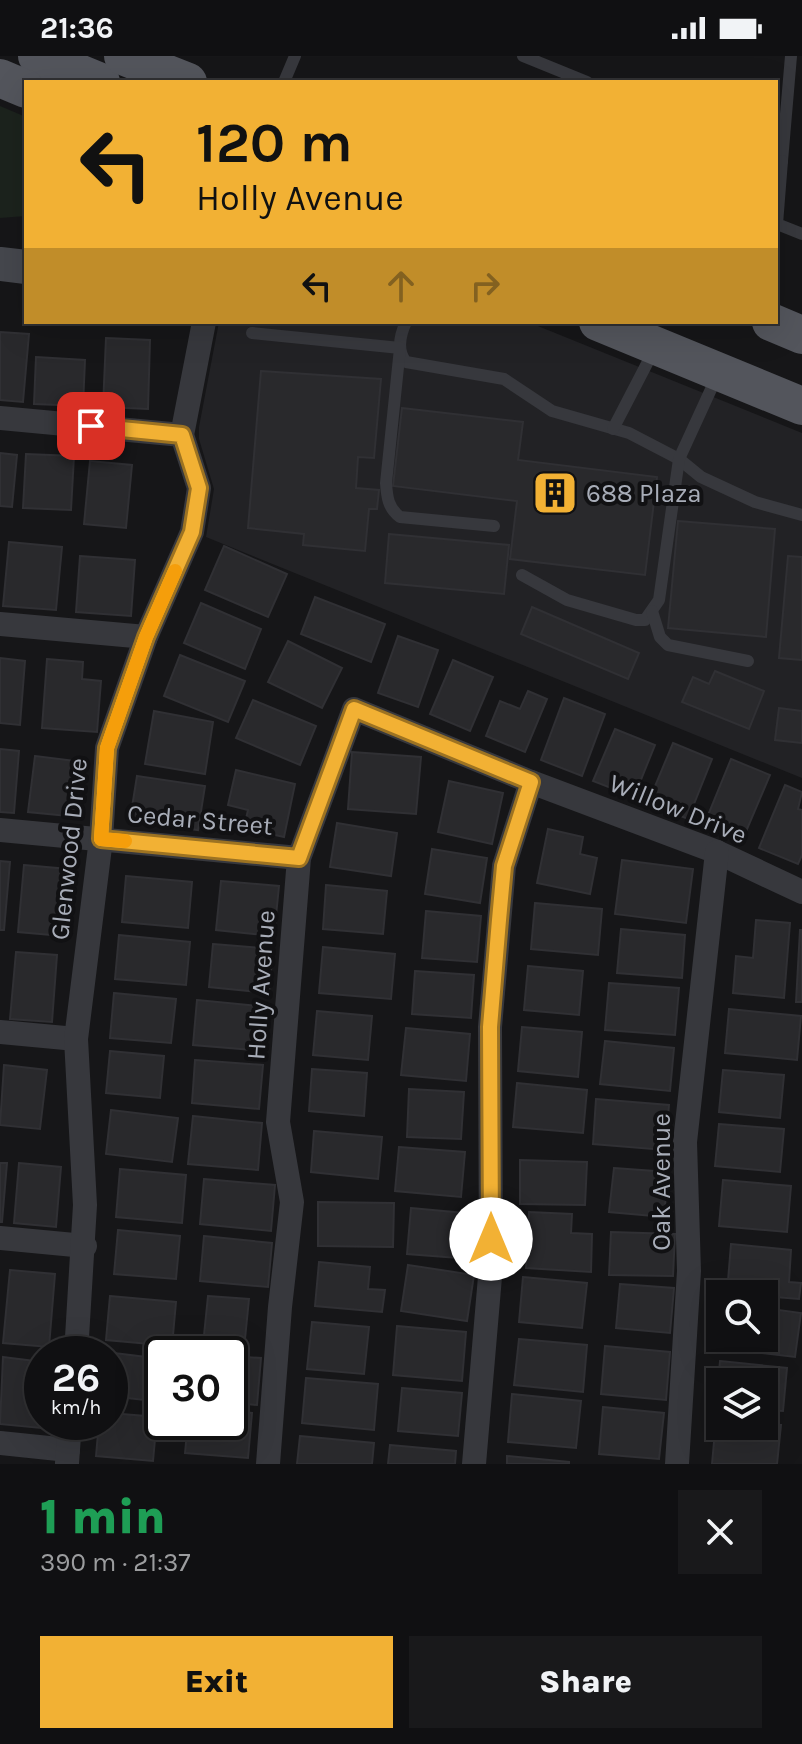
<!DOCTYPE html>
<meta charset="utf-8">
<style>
:root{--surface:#101012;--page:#19191b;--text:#f1f3f6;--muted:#9c9d9f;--line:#303032;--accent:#f2b134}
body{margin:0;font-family:Karla,sans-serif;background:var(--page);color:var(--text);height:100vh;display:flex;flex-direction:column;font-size:30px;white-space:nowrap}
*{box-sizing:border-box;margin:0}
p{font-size:26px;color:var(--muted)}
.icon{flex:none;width:44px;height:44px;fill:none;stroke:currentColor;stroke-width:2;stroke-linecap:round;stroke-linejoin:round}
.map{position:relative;height:1408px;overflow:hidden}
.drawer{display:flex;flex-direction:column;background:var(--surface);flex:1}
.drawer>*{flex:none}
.hud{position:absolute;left:24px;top:24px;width:754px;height:244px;border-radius:0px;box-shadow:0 8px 32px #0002,0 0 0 2px var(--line);background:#f2b134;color:#111;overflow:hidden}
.controls{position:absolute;left:706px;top:1224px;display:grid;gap:16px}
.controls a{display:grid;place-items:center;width:72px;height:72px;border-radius:0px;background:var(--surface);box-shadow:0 8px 32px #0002,0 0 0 2px var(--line);font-size:40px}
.speed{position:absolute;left:24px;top:1280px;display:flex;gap:16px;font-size:40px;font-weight:700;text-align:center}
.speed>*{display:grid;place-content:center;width:104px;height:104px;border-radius:50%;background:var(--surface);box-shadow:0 8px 32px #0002,0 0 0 2px var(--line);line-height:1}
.speed small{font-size:20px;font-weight:400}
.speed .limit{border:4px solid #111;border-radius:12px;background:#fff;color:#111}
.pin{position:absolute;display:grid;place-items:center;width:68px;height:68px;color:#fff;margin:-34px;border-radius:16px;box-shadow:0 4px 12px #0006}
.me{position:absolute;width:88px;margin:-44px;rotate:0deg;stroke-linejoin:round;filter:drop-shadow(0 0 6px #0008)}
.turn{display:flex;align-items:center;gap:28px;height:168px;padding:0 40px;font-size:36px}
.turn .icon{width:104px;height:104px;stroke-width:2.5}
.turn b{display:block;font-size:56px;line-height:68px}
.lanes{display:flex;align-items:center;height:76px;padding:0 40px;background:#0003;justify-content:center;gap:40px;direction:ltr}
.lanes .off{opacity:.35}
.round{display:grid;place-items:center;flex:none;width:84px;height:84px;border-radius:0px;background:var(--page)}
.summary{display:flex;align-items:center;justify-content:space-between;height:136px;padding:0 40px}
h1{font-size:48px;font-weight:800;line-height:60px;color:#1e9e55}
.primary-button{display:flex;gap:16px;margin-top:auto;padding:16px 40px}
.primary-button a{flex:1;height:92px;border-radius:0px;background:var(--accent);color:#111;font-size:32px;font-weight:800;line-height:92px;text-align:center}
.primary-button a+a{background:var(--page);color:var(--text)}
.status{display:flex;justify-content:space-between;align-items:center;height:56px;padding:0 40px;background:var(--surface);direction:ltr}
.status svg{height:22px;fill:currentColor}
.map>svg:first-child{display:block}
.built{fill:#222225}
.green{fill:#1c231d}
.building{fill:#29292c;stroke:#303034;stroke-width:2}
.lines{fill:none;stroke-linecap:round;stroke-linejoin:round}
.lane{stroke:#37383d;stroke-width:12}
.street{stroke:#37383d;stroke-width:24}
.secondary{stroke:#45474d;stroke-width:34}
.primary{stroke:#53555c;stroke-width:38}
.route-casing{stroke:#9d7322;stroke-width:20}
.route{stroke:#f2b134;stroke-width:14}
.slow{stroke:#f59e0b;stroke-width:14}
.labels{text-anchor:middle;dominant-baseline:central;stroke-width:8;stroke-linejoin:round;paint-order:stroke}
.poi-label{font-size:26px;fill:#a8adb8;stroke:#111113;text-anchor:start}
.street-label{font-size:26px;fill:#a8adb8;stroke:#111113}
</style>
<div class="status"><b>21:36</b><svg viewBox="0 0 49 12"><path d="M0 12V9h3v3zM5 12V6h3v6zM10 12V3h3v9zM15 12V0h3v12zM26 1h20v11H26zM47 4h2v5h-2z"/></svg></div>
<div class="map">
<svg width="802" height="1408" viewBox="0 0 802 1408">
<rect width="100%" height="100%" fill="#161618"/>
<polygon class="built" points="219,266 528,266 802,377 802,722 206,481 214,433 199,383 199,371"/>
<polygon class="green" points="0,50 26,61 26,160 0,162"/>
<g class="building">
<polygon points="0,276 29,278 23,346 0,344"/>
<polygon points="106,282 150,284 148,353 103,351"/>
<polygon points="36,301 85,304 83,350 34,348"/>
<polygon points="261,315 381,323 374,402 358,401 356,432 379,434 377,453 369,453 365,495 303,489 304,478 248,472"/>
<polygon points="402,352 523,366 518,404 657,421 645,519 510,503 517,445 393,430"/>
<polygon points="0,397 17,399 12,451 0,450"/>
<polygon points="26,398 74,400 71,454 23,452"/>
<polygon points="90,405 132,409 126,472 84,468"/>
<polygon points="678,465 775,473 766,581 668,572"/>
<polygon points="389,478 509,489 504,538 385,527"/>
<polygon points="9,486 62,491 56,554 3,550"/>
<polygon points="224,490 287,518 268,561 205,534"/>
<polygon points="80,500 135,504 131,560 76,556"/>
<polygon points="788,500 802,501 802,604 779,602"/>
<polygon points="315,541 385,568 371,606 301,578"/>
<polygon points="201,547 261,573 245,613 184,587"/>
<polygon points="532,551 639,597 628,623 521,578"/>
<polygon points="398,580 438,594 418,651 378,637"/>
<polygon points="288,585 342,612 322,652 268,626"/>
<polygon points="180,599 245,625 228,666 164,640"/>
<polygon points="0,602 25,605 20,669 0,667"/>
<polygon points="47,603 83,606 82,623 101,625 97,676 42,672"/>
<polygon points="453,604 493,621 470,675 430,658"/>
<polygon points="715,615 764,635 749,673 682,646 693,621 709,628"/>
<polygon points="528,635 547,643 525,696 486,680 500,645 520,653"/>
<polygon points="564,642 605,658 582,720 541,704"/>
<polygon points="253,644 316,670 300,709 236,682"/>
<polygon points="779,652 802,655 802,687 775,684"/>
<polygon points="154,655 213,666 205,718 145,708"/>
<polygon points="615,673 655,689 634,741 593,725"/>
<polygon points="673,687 712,703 688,763 648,747"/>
<polygon points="0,693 19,695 14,757 0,756"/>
<polygon points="352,696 421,701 416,758 348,753"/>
<polygon points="35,700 84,706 78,761 28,756"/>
<polygon points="731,703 770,719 742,785 704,769"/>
<polygon points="236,714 295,728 284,781 244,772 248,754 228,749"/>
<polygon points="137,720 205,730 198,774 130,764"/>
<polygon points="449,725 503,737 492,788 438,776"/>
<polygon points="785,729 802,736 798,753 802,754 802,799 798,808 759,792"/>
<polygon points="337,767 397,777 391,820 330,811"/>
<polygon points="548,773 583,781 580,798 597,802 590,838 537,827"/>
<polygon points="432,793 487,802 480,847 425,838"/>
<polygon points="622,804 693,813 686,867 615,858"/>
<polygon points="0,805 10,806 4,874 0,874"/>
<polygon points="24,809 68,813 62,880 18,876"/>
<polygon points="126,820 192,826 188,872 122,866"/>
<polygon points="221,825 279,830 274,880 216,874"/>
<polygon points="326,829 387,835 383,878 323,873"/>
<polygon points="535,847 602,853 598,899 531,893"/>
<polygon points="426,855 481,860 477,906 422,902"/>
<polygon points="756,864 790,867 784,942 733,937 736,900 753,902"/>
<polygon points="621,873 685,879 682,922 617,917"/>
<polygon points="800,874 802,874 802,946 796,946"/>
<polygon points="119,879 190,886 186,929 115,923"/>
<polygon points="213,888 273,893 269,937 209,931"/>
<polygon points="323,891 395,898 391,943 319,937"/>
<polygon points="16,896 57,899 52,966 10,963"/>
<polygon points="528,910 583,915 579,959 524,954"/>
<polygon points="415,915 474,919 471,962 412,958"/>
<polygon points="609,927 679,932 675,979 605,974"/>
<polygon points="114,937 176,943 171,987 110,982"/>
<polygon points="197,944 268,951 264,995 193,989"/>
<polygon points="729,953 801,960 797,1004 725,997"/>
<polygon points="317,955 372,960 368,1004 313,999"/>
<polygon points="522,971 582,976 578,1021 518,1015"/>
<polygon points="406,972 470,978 466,1025 401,1019"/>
<polygon points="605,985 674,992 670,1035 600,1028"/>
<polygon points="110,995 164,1000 160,1042 106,1037"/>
<polygon points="195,1004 263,1009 259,1053 192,1047"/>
<polygon points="4,1009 47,1014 40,1073 0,1069"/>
<polygon points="312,1013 367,1017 364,1060 309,1055"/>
<polygon points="723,1014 784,1019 780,1062 719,1056"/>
<polygon points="517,1027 587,1034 583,1077 513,1071"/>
<polygon points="409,1033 464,1036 461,1083 407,1081"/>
<polygon points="596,1043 669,1049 665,1094 593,1088"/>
<polygon points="111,1054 178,1062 172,1106 106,1098"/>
<polygon points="193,1060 262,1067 258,1114 188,1108"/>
<polygon points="719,1068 784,1073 780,1116 715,1110"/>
<polygon points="314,1075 382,1081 378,1123 311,1116"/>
<polygon points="399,1091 465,1096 461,1141 395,1135"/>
<polygon points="520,1104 587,1106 585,1149 520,1148"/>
<polygon points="0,1107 7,1107 2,1166 0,1166"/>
<polygon points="19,1107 61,1111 56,1171 14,1167"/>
<polygon points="614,1112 668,1116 664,1161 609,1156"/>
<polygon points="120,1113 186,1119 182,1167 116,1161"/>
<polygon points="204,1123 275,1129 271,1175 200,1168"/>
<polygon points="723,1124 791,1130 787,1176 719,1170"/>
<polygon points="318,1146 394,1147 393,1191 318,1190"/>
<polygon points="411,1152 475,1158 471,1203 407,1198"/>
<polygon points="529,1156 572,1158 571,1177 592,1178 591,1216 526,1212"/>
<polygon points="118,1174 180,1180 176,1223 114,1218"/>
<polygon points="611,1176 675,1178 673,1220 609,1219"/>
<polygon points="204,1180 272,1187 268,1231 200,1225"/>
<polygon points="731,1188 791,1194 789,1226 801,1227 799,1243 727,1237"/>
<polygon points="319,1206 370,1211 368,1233 385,1234 382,1256 315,1250"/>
<polygon points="408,1209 474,1219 467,1265 401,1255"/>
<polygon points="10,1214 55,1218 49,1291 3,1287"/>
<polygon points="523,1221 587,1227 582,1272 519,1266"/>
<polygon points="620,1228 674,1232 670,1277 616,1272"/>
<polygon points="110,1240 176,1246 172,1290 106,1284"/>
<polygon points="208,1240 249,1243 244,1293 203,1289"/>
<polygon points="764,1252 801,1257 795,1301 720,1292 721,1282 764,1282"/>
<polygon points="312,1266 369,1271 364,1318 307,1313"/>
<polygon points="397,1270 466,1276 462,1325 393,1319"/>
<polygon points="519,1283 587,1289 583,1336 514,1329"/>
<polygon points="605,1290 670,1296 666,1344 601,1338"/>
<polygon points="106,1296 162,1303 162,1346 110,1340 110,1298"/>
<polygon points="230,1300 261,1302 257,1349 230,1346"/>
<polygon points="3,1301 42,1306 41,1372 0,1368"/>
<polygon points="720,1305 787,1312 783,1355 764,1354 764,1326 720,1326 720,1349 716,1349"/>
<polygon points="306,1322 378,1328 374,1374 302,1367"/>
<polygon points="402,1332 462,1337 458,1380 398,1375"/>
<polygon points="512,1338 581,1345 576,1392 508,1386"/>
<polygon points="603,1351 664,1357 659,1403 599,1398"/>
<polygon points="230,1355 252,1357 248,1402 185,1397 188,1366 230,1366"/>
<polygon points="110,1357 157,1361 153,1405 96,1400 99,1366 110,1366"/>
<polygon points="716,1364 720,1364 720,1370 781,1369 777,1408 712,1408"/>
<polygon points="300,1380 374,1387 372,1408 297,1408"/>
<polygon points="390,1389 456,1395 455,1408 388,1408"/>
<polygon points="507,1400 569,1406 569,1408 507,1408"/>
</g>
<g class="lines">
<g class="lane">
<polyline points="523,0 587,26"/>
<polyline points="284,26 295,0"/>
<polyline points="776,103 782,105 791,0"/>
<polyline points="782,105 777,168 802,178"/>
<path d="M 406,266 C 400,279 396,294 406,306 L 504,323 L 552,355 L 629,377 L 679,403 L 701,421 L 755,446 L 802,459"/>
<path d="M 252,277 L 400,292 L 386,427 C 387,441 388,452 400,461 L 494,470"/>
<polyline points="613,373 654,294"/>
<polyline points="522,519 567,544 636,564 645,564 659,544 679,403 718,318"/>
<polyline points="652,555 660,581 668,589 748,605"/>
</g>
<g class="street">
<polyline points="0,362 182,379"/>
<polyline points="0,568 146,581"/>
<polyline points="0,774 299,802"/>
<polyline points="0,976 76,983"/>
<polyline points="0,1182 85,1190"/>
<polyline points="76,1298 85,1149 76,983 101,783 107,692 146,581 192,476 199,432 182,379 204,266"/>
<polyline points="0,1387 68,1394"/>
<polyline points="67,1407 70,1366"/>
<polyline points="268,1408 280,1251 292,1146 278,1066 299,802 354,653 531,726 717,796 802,836"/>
<polyline points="474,1408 491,1209 490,971 504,810 531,726"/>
<polyline points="677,1408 689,1215 685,1086 717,796"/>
</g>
<polyline class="secondary" points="0,208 26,211"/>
<g class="primary">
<polyline points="37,0 101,26"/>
<polyline points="123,0 188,26"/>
<polyline points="0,22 26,33"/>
<polyline points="598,266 802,350"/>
<polyline points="771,266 802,279"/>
</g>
</g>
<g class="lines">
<g class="route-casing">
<polyline id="route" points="91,370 182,379 199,432 192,476 146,581 107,692 101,783 299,802 354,653 531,726 504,810 499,864 490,971 491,1183"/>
</g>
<use href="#route" class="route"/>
<polyline class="slow" points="125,785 101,783 107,692 146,581 175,515"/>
</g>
<defs>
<g id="building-square" transform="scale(2.3)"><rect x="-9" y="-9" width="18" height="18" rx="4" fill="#f2b134" stroke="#111113"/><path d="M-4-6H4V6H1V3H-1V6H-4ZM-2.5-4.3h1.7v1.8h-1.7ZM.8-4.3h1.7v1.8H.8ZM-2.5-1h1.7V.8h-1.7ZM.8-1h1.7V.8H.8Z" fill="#111"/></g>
</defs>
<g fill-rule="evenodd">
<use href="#building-square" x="555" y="437"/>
</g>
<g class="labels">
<g class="poi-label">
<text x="586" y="437">688 Plaza</text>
</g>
<g class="street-label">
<text transform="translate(678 753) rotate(22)">Willow Drive</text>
<text transform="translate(200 764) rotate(5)">Cedar Street</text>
<text transform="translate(69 793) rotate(-84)">Glenwood Drive</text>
<text transform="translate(261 929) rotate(-86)">Holly Avenue</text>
<text transform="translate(661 1126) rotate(-90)">Oak Avenue</text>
</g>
</g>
</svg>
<div class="controls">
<a><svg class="icon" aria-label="search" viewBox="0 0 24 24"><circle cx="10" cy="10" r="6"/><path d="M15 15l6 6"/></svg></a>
<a><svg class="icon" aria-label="layers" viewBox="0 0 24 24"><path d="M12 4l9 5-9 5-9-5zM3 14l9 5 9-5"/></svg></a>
</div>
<div class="speed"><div>26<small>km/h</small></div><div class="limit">30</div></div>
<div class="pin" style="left:91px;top:370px;background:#d93025"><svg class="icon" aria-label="arrive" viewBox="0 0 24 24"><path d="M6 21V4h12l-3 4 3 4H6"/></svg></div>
<svg class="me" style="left:491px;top:1183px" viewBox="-20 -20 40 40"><circle r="19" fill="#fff"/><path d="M0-13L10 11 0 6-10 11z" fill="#f2b134"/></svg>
<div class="hud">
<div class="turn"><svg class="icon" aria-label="left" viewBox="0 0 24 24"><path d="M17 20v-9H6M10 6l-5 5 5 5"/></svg><div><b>120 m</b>Holly Avenue</div></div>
<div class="lanes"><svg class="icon" aria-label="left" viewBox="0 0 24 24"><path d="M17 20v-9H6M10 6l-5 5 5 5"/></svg><svg class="icon off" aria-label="ahead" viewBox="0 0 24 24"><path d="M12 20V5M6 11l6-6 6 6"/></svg><svg class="icon off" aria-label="right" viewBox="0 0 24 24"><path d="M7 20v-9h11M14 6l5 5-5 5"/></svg></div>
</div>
</div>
<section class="drawer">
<div class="summary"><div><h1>1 min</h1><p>390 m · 21:37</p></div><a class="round"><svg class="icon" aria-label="close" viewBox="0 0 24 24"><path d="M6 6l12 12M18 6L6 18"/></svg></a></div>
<div class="primary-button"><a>Exit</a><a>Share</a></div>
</section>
